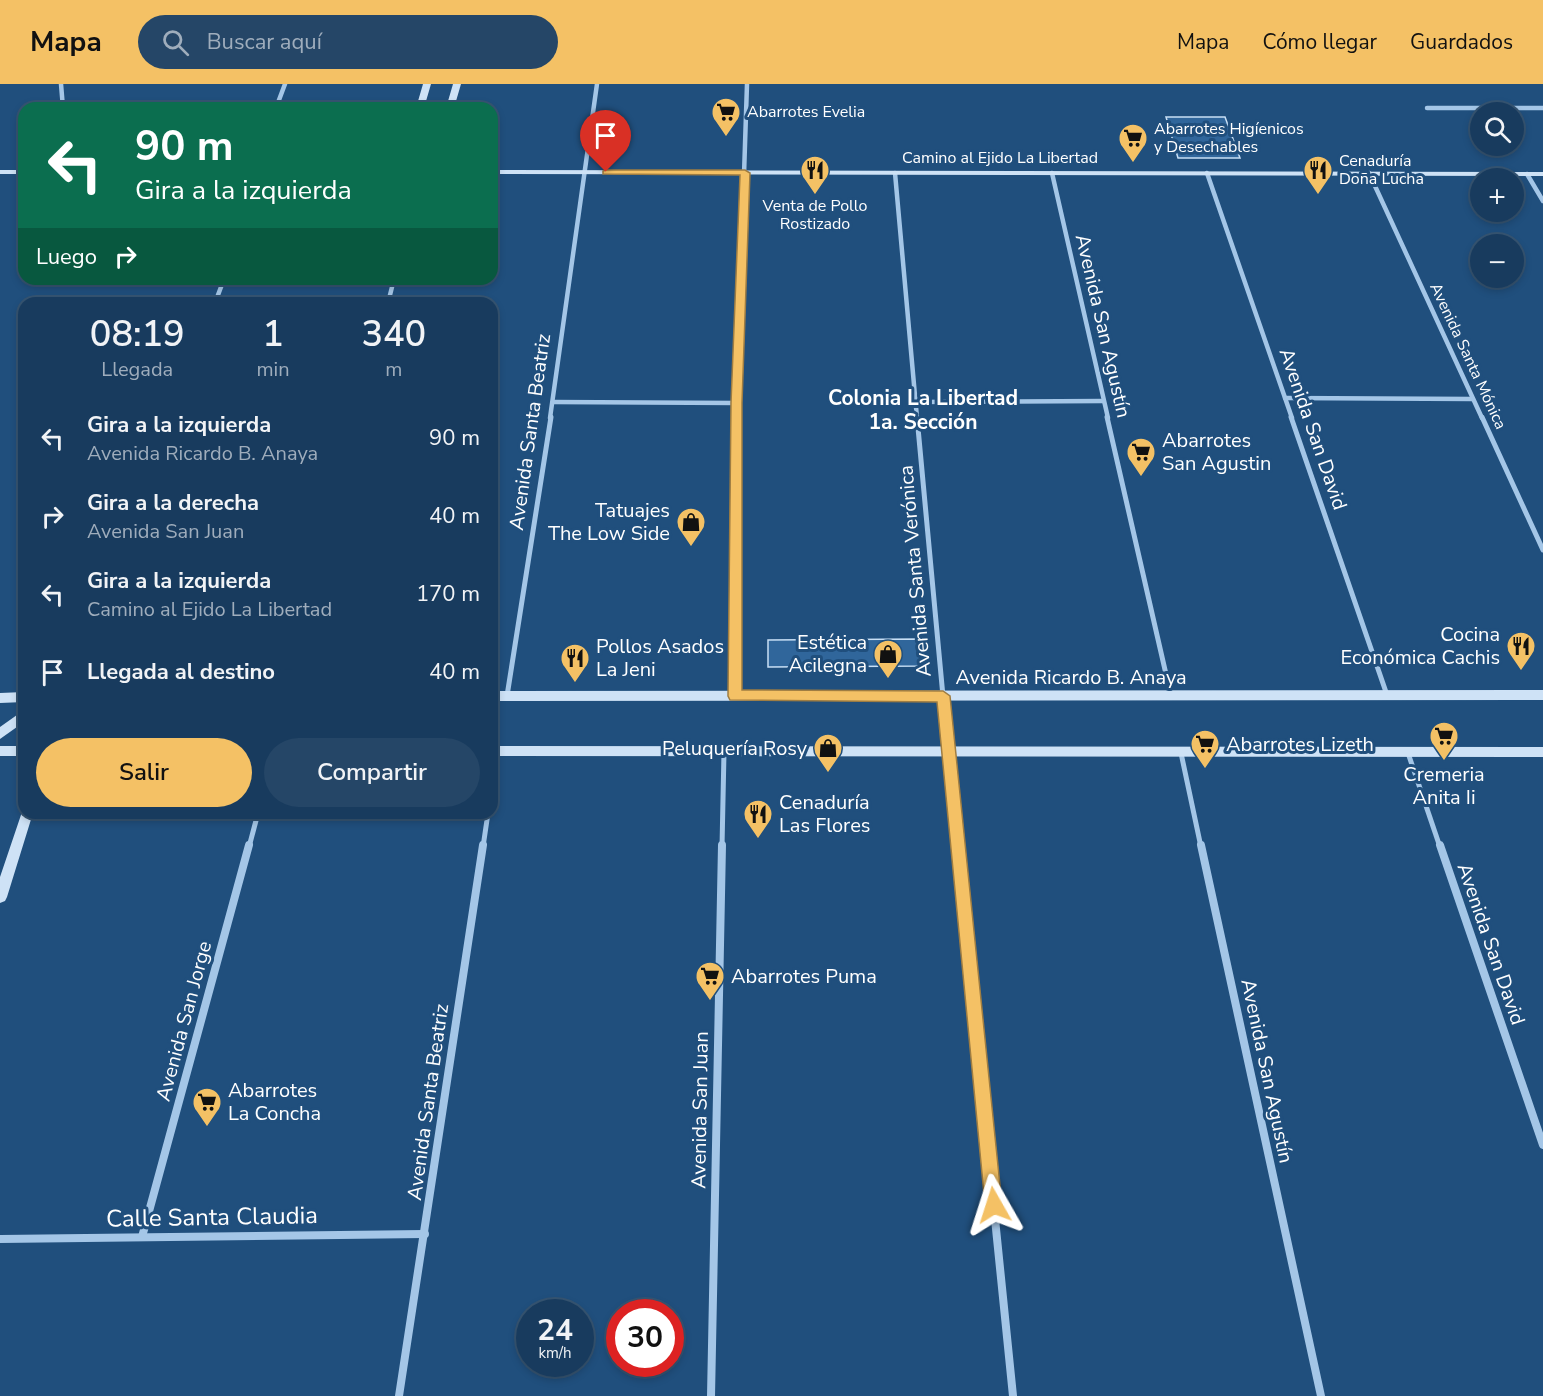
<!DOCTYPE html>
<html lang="es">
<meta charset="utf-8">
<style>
:root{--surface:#183b5e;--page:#254667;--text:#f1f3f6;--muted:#9fadbc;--line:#365573;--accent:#f4c165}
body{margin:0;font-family:"Nunito Sans",sans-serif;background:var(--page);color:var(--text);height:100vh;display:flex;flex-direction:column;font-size:22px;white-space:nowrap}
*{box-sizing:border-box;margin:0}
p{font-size:20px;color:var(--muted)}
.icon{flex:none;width:33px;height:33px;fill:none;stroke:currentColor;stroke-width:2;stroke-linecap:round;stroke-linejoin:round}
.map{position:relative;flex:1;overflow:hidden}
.panel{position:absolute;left:18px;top:213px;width:480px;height:522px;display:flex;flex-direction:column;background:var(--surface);border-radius:18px;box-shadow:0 3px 9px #0003,0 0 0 2px var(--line)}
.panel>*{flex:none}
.guide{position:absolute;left:18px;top:18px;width:480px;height:183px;border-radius:18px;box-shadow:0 3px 9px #0003,0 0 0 2px var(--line);background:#0b6e4f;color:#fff;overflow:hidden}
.buttons{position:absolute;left:1470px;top:18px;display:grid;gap:12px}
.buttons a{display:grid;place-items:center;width:54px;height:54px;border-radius:50%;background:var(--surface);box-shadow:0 3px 9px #0003,0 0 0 2px var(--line);font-size:30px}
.speed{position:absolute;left:516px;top:1215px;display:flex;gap:12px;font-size:30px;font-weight:700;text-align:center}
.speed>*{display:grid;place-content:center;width:78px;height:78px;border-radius:50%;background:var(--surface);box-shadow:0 3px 9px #0003,0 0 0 2px var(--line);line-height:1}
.speed small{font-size:15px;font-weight:400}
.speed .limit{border:9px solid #d22;background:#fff;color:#111}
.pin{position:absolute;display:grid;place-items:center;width:51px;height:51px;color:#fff;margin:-62px -26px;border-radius:50% 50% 50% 0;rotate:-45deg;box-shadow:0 0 6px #0007}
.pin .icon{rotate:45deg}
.me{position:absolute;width:66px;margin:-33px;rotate:354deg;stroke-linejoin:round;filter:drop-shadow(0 0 4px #0008)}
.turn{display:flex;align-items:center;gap:21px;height:126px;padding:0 18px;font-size:27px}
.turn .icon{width:78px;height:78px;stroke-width:2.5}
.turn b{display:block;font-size:42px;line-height:51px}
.then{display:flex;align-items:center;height:57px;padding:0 18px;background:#0003;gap:12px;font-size:22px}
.eta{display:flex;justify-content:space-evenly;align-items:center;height:102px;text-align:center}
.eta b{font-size:36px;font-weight:600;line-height:42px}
.cta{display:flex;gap:12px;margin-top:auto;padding:12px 18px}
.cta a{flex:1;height:69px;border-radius:36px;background:var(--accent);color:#111;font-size:24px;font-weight:600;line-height:69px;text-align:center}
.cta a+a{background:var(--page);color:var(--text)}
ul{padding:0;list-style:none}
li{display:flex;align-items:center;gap:18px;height:78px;padding:0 18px}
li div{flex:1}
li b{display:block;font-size:22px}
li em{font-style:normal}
header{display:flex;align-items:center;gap:36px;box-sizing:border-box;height:84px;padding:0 30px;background:var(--accent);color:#111}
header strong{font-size:28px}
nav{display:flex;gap:33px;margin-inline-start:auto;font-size:21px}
.search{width:420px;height:54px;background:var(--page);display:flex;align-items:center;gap:15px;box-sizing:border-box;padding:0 21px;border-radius:33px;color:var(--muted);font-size:22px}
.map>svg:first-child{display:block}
.building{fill:#30669b;stroke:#c8dff5;stroke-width:1.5}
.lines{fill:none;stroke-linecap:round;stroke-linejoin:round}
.street-far2{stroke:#a4c6e7;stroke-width:4.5}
.street-far1{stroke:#a4c6e7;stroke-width:5}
.street{stroke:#a4c6e7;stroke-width:8}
.secondary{fill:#cee2f6;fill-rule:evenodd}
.route{fill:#f4c165;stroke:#9f7d42;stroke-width:1.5}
.labels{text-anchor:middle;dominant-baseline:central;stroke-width:6;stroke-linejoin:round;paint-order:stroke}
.far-poi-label{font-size:16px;fill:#fff;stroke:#204f7d;text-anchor:start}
.far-street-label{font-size:16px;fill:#fff;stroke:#204f7d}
.street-label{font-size:20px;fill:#fff;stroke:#204f7d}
.poi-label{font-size:20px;fill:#fff;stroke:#204f7d;text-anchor:start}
.neighbourhood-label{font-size:21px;font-weight:bold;fill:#fff;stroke:#204f7d}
.near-street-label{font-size:24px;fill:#fff;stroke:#204f7d}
</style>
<header>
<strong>Mapa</strong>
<div class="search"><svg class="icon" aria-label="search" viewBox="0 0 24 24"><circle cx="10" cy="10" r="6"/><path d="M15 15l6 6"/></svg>Buscar aquí</div>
<nav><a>Mapa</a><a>Cómo llegar</a><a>Guardados</a></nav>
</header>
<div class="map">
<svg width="1543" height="1312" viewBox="0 0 1543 1312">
<rect width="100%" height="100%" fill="#204f7d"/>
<g class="building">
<polygon points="1166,33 1225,33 1240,74 1178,74"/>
<polygon points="921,555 923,582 768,583 768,556"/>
</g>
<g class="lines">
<g class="street-far2">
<polyline points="61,0 63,24"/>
<polyline points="276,24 285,0"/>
<polyline points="1427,24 1543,24"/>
<polyline points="895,89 917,334"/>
<polyline points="1052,89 1108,334"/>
<polyline points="1207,89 1292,334"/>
<polyline points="1369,89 1482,334"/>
<polyline points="1527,90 1543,117"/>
<polyline points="215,219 224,195"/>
<polyline points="388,219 394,195"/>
<polyline points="1285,314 1473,315"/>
<polyline points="553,318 736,319"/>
<polyline points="916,318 1103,317"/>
<polyline points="550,334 597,0"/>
<polyline points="736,334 747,0"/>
</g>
<g class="street-far1">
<polyline points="917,333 957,763"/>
<polyline points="1107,333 1171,612"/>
<polyline points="1291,333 1387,611"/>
<polyline points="1482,333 1543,466"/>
<polyline points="507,612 551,333"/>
<polyline points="735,612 736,333"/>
<polyline points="1181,669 1201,763"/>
<polyline points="1408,669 1440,763"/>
<polyline points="492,701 497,667"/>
<polyline points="249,763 258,729"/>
<polyline points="483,763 488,729"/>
<polyline points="722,763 724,668"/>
</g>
<g class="street">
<polyline points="957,761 1013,1312"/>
<polyline points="1201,761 1321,1312"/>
<polyline points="1440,761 1543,1061"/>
<polyline points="142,1153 249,761"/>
<polyline points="0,1155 425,1150"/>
<polyline points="399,1312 483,761"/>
<polyline points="711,1312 722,761"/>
</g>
<g class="secondary">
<polygon points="423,0 431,0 424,24 416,24"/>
<polygon points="453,0 461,0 454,24 446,24"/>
<rect x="0" y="86" width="24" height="4"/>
<polygon points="492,86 1543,88 1543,92 492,90"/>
<polygon points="1543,606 1543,616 492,617 492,607"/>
<polygon points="24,608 24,618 0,619 0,609"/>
<polygon points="24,626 24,638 0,655 0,643"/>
<rect x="0" y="662" width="24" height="10"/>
<polygon points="492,662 1543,663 1543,673 492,672"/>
<polygon points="23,725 24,725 24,729 33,729 7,813 5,817 0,819 0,793"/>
</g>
</g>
<polygon class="route" points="606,86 745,86 750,89 742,319 742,606 943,607 950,612 1002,1121 1000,1127 994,1130 988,1127 985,1121 937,618 730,616 728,612 731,319 740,91 603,90 603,87"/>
<defs>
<g id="supermarket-pin" transform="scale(1.5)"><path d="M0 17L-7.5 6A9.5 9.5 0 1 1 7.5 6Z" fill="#f4c165" stroke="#204f7d"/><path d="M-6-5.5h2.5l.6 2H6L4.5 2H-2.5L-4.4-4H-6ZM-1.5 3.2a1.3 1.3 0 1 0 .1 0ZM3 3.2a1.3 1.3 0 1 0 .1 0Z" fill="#111"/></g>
<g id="restaurant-pin" transform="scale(1.5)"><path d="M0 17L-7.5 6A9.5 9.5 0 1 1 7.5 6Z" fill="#f4c165" stroke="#204f7d"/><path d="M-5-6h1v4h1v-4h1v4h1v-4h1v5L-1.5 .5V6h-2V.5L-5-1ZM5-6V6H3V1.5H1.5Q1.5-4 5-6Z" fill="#111"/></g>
<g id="shop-pin" transform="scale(1.5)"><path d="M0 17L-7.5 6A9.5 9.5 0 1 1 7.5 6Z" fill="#f4c165" stroke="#204f7d"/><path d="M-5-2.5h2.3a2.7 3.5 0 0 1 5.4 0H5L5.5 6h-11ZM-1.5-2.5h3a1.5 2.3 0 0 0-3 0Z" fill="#111"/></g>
</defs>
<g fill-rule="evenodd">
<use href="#supermarket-pin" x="726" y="28"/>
<use href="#supermarket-pin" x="1133" y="54"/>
<use href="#restaurant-pin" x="815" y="86"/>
<use href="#restaurant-pin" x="1318" y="86"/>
<use href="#supermarket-pin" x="1141" y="368"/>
<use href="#shop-pin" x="691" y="438"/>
<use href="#restaurant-pin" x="1521" y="562"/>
<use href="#shop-pin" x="888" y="570"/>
<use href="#restaurant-pin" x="575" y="574"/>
<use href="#supermarket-pin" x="1444" y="652"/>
<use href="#supermarket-pin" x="1205" y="660"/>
<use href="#shop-pin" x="828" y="664"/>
<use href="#restaurant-pin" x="758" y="730"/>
<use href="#supermarket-pin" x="710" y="892"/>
<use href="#supermarket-pin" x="207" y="1018"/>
</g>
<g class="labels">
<g class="far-poi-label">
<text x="747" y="28">Abarrotes Evelia</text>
<text x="1154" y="45">Abarrotes Higíenicos<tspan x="1154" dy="18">y Desechables</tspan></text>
<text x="1339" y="77">Cenaduría<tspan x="1339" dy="18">Doña Lucha</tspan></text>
<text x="815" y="122" text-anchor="middle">Venta de Pollo<tspan x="815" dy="18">Rostizado</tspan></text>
</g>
<g class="far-street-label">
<text x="1000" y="74">Camino al Ejido La Libertad</text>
<text transform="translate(1468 272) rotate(65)">Avenida Santa Mónica</text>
</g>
<g class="street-label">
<text transform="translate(1103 242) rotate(77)">Avenida San Agustín</text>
<text transform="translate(1313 345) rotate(71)">Avenida San David</text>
<text transform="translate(530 348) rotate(-82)">Avenida Santa Beatriz</text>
<text transform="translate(915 487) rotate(-95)">Avenida Santa Verónica</text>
<text x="1071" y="593">Avenida Ricardo B. Anaya</text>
<text transform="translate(1491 860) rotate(71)">Avenida San David</text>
<text transform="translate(184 937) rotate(-75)">Avenida San Jorge</text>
<text transform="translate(1267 987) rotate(78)">Avenida San Agustín</text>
<text transform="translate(428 1018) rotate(-82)">Avenida Santa Beatriz</text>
<text transform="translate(700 1026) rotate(-89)">Avenida San Juan</text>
</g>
<g class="poi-label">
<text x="1162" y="356">Abarrotes<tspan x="1162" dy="23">San Agustin</tspan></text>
<text x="670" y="426" text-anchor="end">Tatuajes<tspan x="670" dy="23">The Low Side</tspan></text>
<text x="1500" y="550" text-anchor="end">Cocina<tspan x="1500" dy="23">Económica Cachis</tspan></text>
<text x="867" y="558" text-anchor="end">Estética<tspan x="867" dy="23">Acilegna</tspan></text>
<text x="596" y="562">Pollos Asados<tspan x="596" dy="23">La Jeni</tspan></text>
<text x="1226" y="660">Abarrotes Lizeth</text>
<text x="807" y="664" text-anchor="end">Peluquería Rosy</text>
<text x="1444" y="690" text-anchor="middle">Cremeria<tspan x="1444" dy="23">Anita Ii</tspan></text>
<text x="779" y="718">Cenaduría<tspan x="779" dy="23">Las Flores</tspan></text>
<text x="731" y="892">Abarrotes Puma</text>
<text x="228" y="1006">Abarrotes<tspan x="228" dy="23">La Concha</tspan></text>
</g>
<g class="neighbourhood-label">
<text x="923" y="314">Colonia La Libertad<tspan x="923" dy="24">1a. Sección</tspan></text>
</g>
<g class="near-street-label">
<text transform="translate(212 1133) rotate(-1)">Calle Santa Claudia</text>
</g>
</g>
</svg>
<div class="buttons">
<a><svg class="icon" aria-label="search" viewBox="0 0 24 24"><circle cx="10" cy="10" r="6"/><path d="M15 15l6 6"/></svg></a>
<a>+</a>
<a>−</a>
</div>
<div class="speed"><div>24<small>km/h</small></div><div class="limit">30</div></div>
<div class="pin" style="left:606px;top:88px;background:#d93025"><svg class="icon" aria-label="arrive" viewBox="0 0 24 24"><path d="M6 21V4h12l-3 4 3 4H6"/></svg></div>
<svg class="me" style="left:994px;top:1121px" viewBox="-20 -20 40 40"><path d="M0-17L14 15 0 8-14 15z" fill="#f4c165" stroke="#fff" stroke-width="4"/></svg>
<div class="guide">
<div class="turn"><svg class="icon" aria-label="left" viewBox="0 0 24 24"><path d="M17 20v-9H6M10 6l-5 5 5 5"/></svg><div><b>90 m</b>Gira a la izquierda</div></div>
<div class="then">Luego<svg class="icon" aria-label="right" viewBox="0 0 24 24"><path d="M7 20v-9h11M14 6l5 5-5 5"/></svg></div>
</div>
<section class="panel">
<div class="eta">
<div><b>08:19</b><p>Llegada</p></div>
<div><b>1</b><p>min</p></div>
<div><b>340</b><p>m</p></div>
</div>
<ul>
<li><svg class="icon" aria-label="left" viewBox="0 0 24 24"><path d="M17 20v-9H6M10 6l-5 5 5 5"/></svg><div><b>Gira a la izquierda</b><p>Avenida Ricardo B. Anaya</p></div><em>90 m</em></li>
<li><svg class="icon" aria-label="right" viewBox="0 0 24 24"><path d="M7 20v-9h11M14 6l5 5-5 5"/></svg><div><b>Gira a la derecha</b><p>Avenida San Juan</p></div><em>40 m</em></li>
<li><svg class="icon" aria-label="left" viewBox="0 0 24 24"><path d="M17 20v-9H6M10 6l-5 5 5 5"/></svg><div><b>Gira a la izquierda</b><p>Camino al Ejido La Libertad</p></div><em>170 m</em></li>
<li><svg class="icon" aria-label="arrive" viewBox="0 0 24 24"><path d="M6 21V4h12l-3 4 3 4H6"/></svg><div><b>Llegada al destino</b></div><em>40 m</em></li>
</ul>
<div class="cta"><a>Salir</a><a>Compartir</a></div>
</section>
</div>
